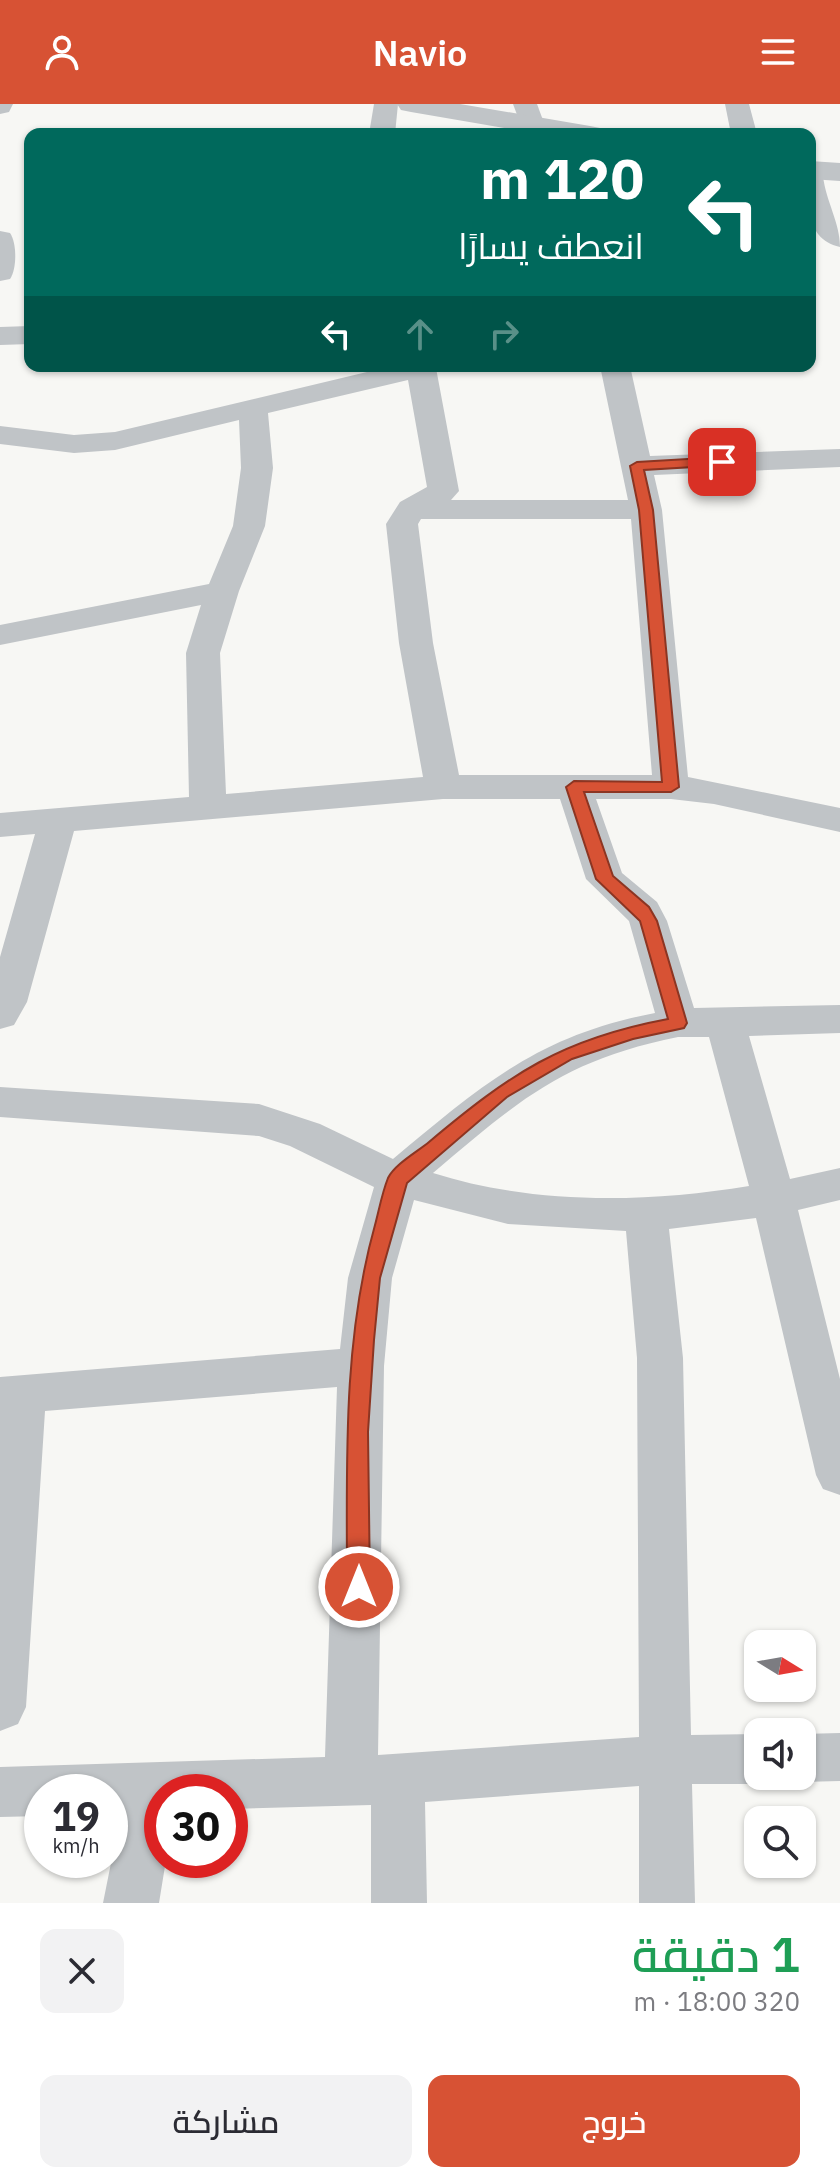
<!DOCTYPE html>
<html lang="ar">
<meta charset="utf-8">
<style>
:root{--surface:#fff;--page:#f2f2f3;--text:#2b2b33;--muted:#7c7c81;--accent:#d75234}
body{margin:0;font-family:"IBM Plex Sans",Cairo,sans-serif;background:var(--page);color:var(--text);direction:rtl;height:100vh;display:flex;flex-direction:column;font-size:30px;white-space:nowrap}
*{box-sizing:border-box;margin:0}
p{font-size:26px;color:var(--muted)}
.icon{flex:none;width:44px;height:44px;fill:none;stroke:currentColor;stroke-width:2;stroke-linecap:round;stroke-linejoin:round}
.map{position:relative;height:1799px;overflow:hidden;direction:ltr}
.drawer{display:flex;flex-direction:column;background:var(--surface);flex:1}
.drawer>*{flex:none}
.guide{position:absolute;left:24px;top:24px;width:792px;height:244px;border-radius:16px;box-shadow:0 2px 6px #0004;direction:rtl;background:#00695c;color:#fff;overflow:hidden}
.needle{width:52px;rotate:101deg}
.fabs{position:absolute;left:744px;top:1526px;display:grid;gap:16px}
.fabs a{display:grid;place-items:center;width:72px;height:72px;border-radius:16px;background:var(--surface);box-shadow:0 2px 6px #0004;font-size:40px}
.speed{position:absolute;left:24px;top:1670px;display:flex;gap:16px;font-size:40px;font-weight:700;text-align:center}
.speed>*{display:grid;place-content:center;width:104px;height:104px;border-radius:50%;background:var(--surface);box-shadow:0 2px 6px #0004;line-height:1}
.speed small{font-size:20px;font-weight:400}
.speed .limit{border:12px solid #d22;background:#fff;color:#111}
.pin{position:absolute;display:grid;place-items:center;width:68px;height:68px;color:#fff;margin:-34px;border-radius:16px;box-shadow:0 4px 12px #0006}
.me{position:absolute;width:88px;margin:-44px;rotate:0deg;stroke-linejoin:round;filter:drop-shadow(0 0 6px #0008)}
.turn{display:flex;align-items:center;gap:28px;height:168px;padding:0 40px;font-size:36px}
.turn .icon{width:104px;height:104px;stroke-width:2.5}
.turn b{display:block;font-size:56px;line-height:68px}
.lanes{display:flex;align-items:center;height:76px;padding:0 40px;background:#0003;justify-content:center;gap:40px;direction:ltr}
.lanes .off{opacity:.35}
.round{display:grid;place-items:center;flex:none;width:84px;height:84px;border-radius:16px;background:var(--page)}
.headline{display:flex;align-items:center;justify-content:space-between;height:136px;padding:0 40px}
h1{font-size:48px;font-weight:600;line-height:60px;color:#1e9e55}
.primary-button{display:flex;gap:16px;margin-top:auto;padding:16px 40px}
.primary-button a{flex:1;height:92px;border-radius:16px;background:var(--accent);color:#fff;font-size:32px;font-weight:600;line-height:92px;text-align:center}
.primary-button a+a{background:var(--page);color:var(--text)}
header{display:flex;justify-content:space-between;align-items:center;height:104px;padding:0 40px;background:var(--accent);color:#fff;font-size:36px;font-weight:600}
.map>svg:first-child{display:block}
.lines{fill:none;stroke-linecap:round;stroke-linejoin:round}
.minor{fill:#c0c4c7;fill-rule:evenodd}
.tertiary{fill:#c0c4c7;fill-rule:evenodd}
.route{fill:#d75234;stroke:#8c3522;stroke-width:2}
</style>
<header><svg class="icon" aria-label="menu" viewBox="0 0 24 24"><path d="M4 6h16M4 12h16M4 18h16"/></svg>Navio<svg class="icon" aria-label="person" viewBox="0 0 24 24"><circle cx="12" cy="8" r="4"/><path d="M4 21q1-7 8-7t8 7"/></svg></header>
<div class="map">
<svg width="840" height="1799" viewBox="0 0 840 1799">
<rect width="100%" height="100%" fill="#f7f7f4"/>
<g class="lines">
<g class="minor">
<polygon points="0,0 13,0 9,8 0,10"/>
<polygon points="374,0 398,0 395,30 369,30"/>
<polygon points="513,0 537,0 544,19 540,24 522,24"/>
<polygon points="725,0 749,0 757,30 731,30"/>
<path d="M 810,64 L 823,72 C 826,98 840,118 840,143 C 802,134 810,95 810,64 Z"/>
<path d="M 0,127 L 10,129 C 17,139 17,165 10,175 L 0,177 Z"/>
<polygon points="30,222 30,240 0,241 0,223"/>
<path d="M 392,262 L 436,264 L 459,387 L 451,396 L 628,396 L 600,262 L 630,262 L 650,352 L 840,345 L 840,363 L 654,371 L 662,406 L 688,673 L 840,704 L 840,728 L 714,700 L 671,695 L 596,695 L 622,769 L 657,798 L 667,817 L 694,904 L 840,901 L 840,929 L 749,932 L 790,1075 L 840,1064 L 840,1096 L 798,1106 L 840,1275 L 840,1391 L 823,1385 L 816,1371 L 756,1114 L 669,1125 L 683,1254 L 691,1631 L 758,1630 L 758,1672 L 777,1672 L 758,1680 L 692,1680 L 695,1799 L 639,1799 L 639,1682 L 425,1698 L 427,1799 L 371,1799 L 371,1701 L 230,1705 L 230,1688 L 162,1688 L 162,1756 L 166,1756 L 159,1799 L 103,1799 L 121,1709 L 110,1709 L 110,1688 L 42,1688 L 42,1712 L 0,1713 L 0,1663 L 325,1653 L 337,1283 L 45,1307 L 26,1603 L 18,1620 L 0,1627 L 0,1273 L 340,1245 L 348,1174 L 374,1083 L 290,1042 L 259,1032 L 0,1013 L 0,983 L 259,1000 L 320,1020 L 393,1055 C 481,982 538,931 655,909 L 629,817 L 586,775 L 560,695 L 443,695 L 74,727 L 27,898 L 14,921 L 0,925 L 0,853 L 35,730 L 0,733 L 0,709 L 189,693 L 186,549 L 201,501 L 0,541 L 0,521 L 209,480 L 233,422 L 241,364 L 239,316 L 115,346 L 74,349 L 0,340 L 0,322 L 74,331 L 115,328 ZM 408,276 L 427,383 L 400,398 L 386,420 L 399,539 L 423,673 L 226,690 L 220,549 L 239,487 L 265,422 L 273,364 L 268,309 ZM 421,415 L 631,415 L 652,671 L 459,671 L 433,539 L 418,420 ZM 678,933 L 709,933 L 749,1082 C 645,1099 534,1101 433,1069 C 519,996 564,956 678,933 ZM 414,1096 L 508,1120 L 626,1127 L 637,1254 L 639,1633 L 378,1651 L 384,1262 L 392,1174 Z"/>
<polygon points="840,1629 840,1677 802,1678 785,1672 802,1672 802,1630"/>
</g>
<g class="tertiary">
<polygon points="397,0 460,0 590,22 600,24 604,30 540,30 411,8 401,6"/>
<polygon points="810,57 840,59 840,77 810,75"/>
</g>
</g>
<path class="route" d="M 722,353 L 729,358 L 727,361 L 644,366 L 653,406 L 679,683 L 671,688 L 584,688 L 613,772 L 649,803 L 657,817 L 687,919 L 684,924 L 633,935 L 572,955 L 507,993 L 407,1079 L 380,1174 L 374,1236 L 368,1328 L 370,1483 L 367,1490 L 359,1493 L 351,1490 L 347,1483 C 347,1362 342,1239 375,1121 C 379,1106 382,1089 388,1074 C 395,1060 417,1048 429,1038 C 510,970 561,935 668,915 L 640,817 L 596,775 L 566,683 L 574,677 L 662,678 L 639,406 L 630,362 L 637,358 Z"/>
</svg>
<div class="fabs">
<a><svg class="needle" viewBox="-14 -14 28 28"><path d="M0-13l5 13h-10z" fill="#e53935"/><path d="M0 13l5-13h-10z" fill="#7c7c81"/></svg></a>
<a><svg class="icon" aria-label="sound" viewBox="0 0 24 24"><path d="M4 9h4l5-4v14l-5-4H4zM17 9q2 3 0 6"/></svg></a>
<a><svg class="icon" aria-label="search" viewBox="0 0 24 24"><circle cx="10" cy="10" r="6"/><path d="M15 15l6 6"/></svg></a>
</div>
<div class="speed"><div>19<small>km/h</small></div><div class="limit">30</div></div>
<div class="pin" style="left:722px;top:358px;background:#d93025"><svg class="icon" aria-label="arrive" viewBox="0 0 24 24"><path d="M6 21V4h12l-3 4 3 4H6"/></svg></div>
<svg class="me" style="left:359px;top:1483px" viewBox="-20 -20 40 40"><circle r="17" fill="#d75234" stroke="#fff" stroke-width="3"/><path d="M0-11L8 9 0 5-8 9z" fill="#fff"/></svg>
<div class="guide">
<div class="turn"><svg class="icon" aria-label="left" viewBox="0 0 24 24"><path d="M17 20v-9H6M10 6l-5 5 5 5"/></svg><div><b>120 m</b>انعطف يسارًا</div></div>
<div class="lanes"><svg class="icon" aria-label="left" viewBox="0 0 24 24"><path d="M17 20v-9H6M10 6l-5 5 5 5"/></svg><svg class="icon off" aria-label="ahead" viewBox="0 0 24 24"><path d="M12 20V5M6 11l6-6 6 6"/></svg><svg class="icon off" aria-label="right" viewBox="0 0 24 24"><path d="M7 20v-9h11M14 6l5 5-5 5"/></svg></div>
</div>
</div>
<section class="drawer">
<div class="headline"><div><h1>1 دقيقة</h1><p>320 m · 18:00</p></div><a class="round"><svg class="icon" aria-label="close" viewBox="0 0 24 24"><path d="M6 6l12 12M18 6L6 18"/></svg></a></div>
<div class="primary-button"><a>خروج</a><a>مشاركة</a></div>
</section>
